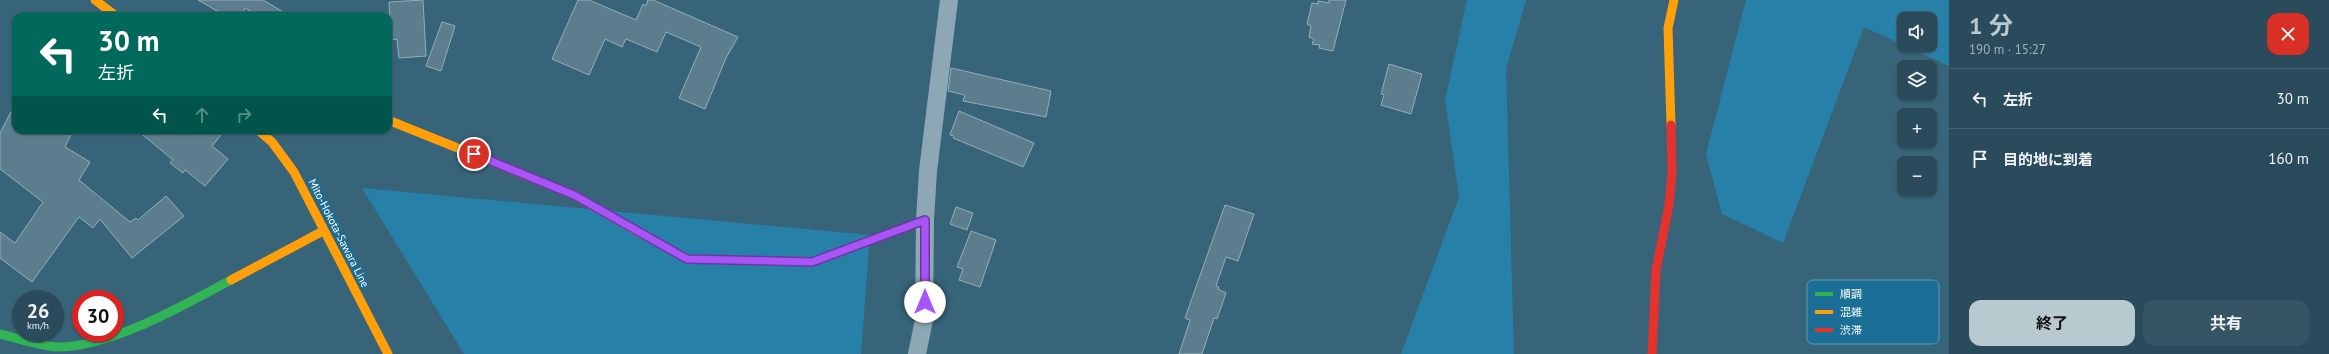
<!DOCTYPE html>
<html lang="ja">
<meta charset="utf-8">
<style>
:root{--surface:#294b5b;--page:#355564;--text:#f1f3f6;--muted:#a5b3bb;--line:#456371;--accent:#b9c9d0}
body{margin:0;font-family:"PT Sans","Noto Sans JP",sans-serif;background:var(--page);color:var(--text);height:100vh;display:flex;flex-direction:column;font-size:15px;white-space:nowrap}
*{box-sizing:border-box;margin:0}
p{font-size:13px;color:var(--muted)}
.icon{flex:none;width:22px;height:22px;fill:none;stroke:currentColor;stroke-width:2;stroke-linecap:round;stroke-linejoin:round}
.map{position:relative;flex:1;overflow:hidden}
.drawer{display:flex;flex-direction:column;background:var(--surface);width:380px}
.drawer>*{flex:none}
.hud{position:absolute;left:12px;top:12px;width:380px;height:122px;border-radius:12px;box-shadow:0 1px 3px #0004,0 0 0 1px var(--line);background:#00695c;color:#fff;overflow:hidden}
.fabs{position:absolute;left:1897px;top:12px;display:grid;gap:8px}
.fabs a{display:grid;place-items:center;width:40px;height:40px;border-radius:8px;background:var(--surface);box-shadow:0 1px 3px #0004,0 0 0 1px var(--line);font-size:20px}
.speed{position:absolute;left:12px;top:290px;display:flex;gap:8px;font-size:20px;font-weight:700;text-align:center}
.speed>*{display:grid;place-content:center;width:52px;height:52px;border-radius:50%;background:var(--surface);box-shadow:0 1px 3px #0004,0 0 0 1px var(--line);line-height:1}
.speed small{font-size:10px;font-weight:400}
.speed .limit{border:6px solid #d22;background:#fff;color:#111}
.pin{position:absolute;display:grid;place-items:center;width:34px;height:34px;color:#fff;margin:-17px;border:2px solid #fff;border-radius:50%;box-shadow:0 1px 4px #0007}
.me{position:absolute;width:44px;margin:-22px;rotate:0deg;stroke-linejoin:round;filter:drop-shadow(0 0 3px #0008)}
.turn{display:flex;align-items:center;gap:14px;height:84px;padding:0 20px;font-size:18px}
.turn .icon{width:52px;height:52px;stroke-width:2.5}
.turn b{display:block;font-size:28px;line-height:34px}
.lanes{display:flex;align-items:center;height:38px;padding:0 20px;background:#0003;justify-content:center;gap:20px;direction:ltr}
.lanes .off{opacity:.35}
.round{display:grid;place-items:center;flex:none;width:42px;height:42px;border-radius:12px;background:var(--page)}
.summary{display:flex;align-items:center;justify-content:space-between;height:68px;padding:0 20px}
h1{font-size:24px;font-weight:700;line-height:30px;color:var(--accent)}
.action{display:flex;gap:8px;margin-top:auto;padding:8px 20px}
.action a{flex:1;height:46px;border-radius:12px;background:var(--accent);color:#111;font-size:16px;font-weight:700;line-height:46px;text-align:center}
.action a+a{background:var(--page);color:var(--text)}
ul{padding:0;list-style:none}
li{display:flex;align-items:center;gap:12px;height:60px;padding:0 20px;border-top:1px solid var(--line)}
li div{flex:1}
li b{display:block;font-size:15px}
li em{font-style:normal}
main{display:flex;flex:1;min-height:0}
.map>svg:first-child{display:block}
.green{fill:#2780a7;fill-rule:evenodd}
.building{fill:#5b7d8d;stroke:#94aeb9}
.lines{fill:none;stroke-linecap:round;stroke-linejoin:round}
.street{stroke:#8da8b4;stroke-width:18}
.fast{stroke:#30b455;stroke-width:9}
.slow{stroke:#ff9f0a;stroke-width:9}
.jam{stroke:#e5322d;stroke-width:9}
.route-casing{stroke:#6d37a1;stroke-width:10}
.route{stroke:#a855f7;stroke-width:7}
.labels{text-anchor:middle;dominant-baseline:central;stroke-width:4;stroke-linejoin:round;paint-order:stroke}
.street-label{font-size:11px;fill:#fff;stroke:#1b6e95}
.key{fill:#1b6e95;stroke:#5f9ab5;stroke-width:1}
.key-label{font-size:11px;fill:#fff}
</style>
<main>
<div class="map">
<svg width="1949" height="354" viewBox="0 0 1949 354">
<rect width="100%" height="100%" fill="#376479"/>
<g class="green">
<polygon points="1467,0 1526,0 1506,69 1514,354 1401,354 1459,197 1445,100"/>
<path d="M 1746,0 L 1949,0 L 1949,66 L 1864,27 L 1783,243 L 1722,214 L 1706,154 ZM 1904,19 L 1930,19 L 1930,45 L 1904,45 Z"/>
<polygon points="362,188 870,235 861,354 464,354"/>
</g>
<g class="building">
<polygon points="198,0 263,0 290,16 258,16 245,8 241,16 226,16"/>
<polygon points="423,0 426,56 399,58 397,39 391,40 389,2"/>
<polygon points="578,0 589,0 636,20 643,4 646,6 648,0 653,0 738,37 726,58 705,109 679,98 701,47 666,32 657,52 626,39 622,47 605,39 589,75 552,59"/>
<polygon points="1329,0 1346,0 1333,51 1319,48 1320,45 1312,44 1314,39 1309,37 1311,26 1307,24 1312,3 1318,4 1318,1 1329,3"/>
<polygon points="442,22 455,26 441,71 426,66"/>
<polygon points="1389,64 1422,74 1411,114 1381,105 1384,95 1381,94"/>
<polygon points="951,68 1051,91 1046,117 963,101 965,95 948,91"/>
<polygon points="16,102 16,130 73,130 65,147 90,162 79,180 130,222 136,218 138,220 166,196 184,216 132,258 100,219 93,228 79,217 32,282 0,258 0,232 15,243 43,202 0,169 0,133"/>
<polygon points="959,111 1034,143 1023,167 953,138 954,136 950,135"/>
<polygon points="137,130 225,130 212,146 228,159 205,186 185,170 183,173 170,163 173,160"/>
<polygon points="1225,205 1254,214 1238,261 1226,257 1216,286 1219,287 1218,289 1226,293 1217,319 1214,318 1202,354 1179,354 1190,320 1185,318"/>
<polygon points="956,207 973,213 967,230 950,224"/>
<polygon points="971,231 996,240 980,287 959,280 963,269 957,267"/>
</g>
<g class="lines">
<polyline class="street" points="917,354 924,320 925,220 928,171 949,0"/>
<g class="fast">
<polyline points="642,234 687,259 812,262 925,220"/>
<path d="M 0,334 C 17,338 42,347 59,347 C 112,347 185,304 231,280"/>
</g>
<g class="slow">
<polyline points="95,0 116,16"/>
<polyline points="388,120 574,195 642,234"/>
<polyline points="1671,125 1668,28 1674,0"/>
<polyline points="258,130 272,142 294,172 388,354"/>
<polyline points="231,280 323,231"/>
</g>
<polyline class="jam" points="1652,354 1656,270 1669,205 1672,173 1671,125"/>
</g>
<g class="lines">
<g class="route-casing">
<polyline id="route" points="474,154 574,195 687,259 812,262 925,220 925,302"/>
</g>
<use href="#route" class="route"/>
</g>
<g class="labels">
<g class="street-label">
<text transform="translate(339 233) rotate(63)">Mito-Hokota-Sawara Line</text>
</g>
</g>
<rect x="1807" y="280" width="132" height="64" rx="6" class="key"/>
<rect x="1815" y="292" width="18" height="4" fill="#30b455"/>
<rect x="1815" y="310" width="18" height="4" fill="#ff9f0a"/>
<rect x="1815" y="328" width="18" height="4" fill="#e5322d"/>
<g class="key-label">
<text x="1840" y="298">順調</text>
<text x="1840" y="316">混雑</text>
<text x="1840" y="334">渋滞</text>
</g>
</svg>
<div class="fabs">
<a><svg class="icon" aria-label="sound" viewBox="0 0 24 24"><path d="M4 9h4l5-4v14l-5-4H4zM17 9q2 3 0 6"/></svg></a>
<a><svg class="icon" aria-label="layers" viewBox="0 0 24 24"><path d="M12 4l9 5-9 5-9-5zM3 14l9 5 9-5"/></svg></a>
<a>+</a>
<a>−</a>
</div>
<div class="speed"><div>26<small>km/h</small></div><div class="limit">30</div></div>
<div class="pin" style="left:474px;top:154px;background:#d93025"><svg class="icon" aria-label="arrive" viewBox="0 0 24 24"><path d="M6 21V4h12l-3 4 3 4H6"/></svg></div>
<svg class="me" style="left:925px;top:302px" viewBox="-20 -20 40 40"><circle r="19" fill="#fff"/><path d="M0-13L10 11 0 6-10 11z" fill="#a855f7"/></svg>
<div class="hud">
<div class="turn"><svg class="icon" aria-label="left" viewBox="0 0 24 24"><path d="M17 20v-9H6M10 6l-5 5 5 5"/></svg><div><b>30 m</b>左折</div></div>
<div class="lanes"><svg class="icon" aria-label="left" viewBox="0 0 24 24"><path d="M17 20v-9H6M10 6l-5 5 5 5"/></svg><svg class="icon off" aria-label="ahead" viewBox="0 0 24 24"><path d="M12 20V5M6 11l6-6 6 6"/></svg><svg class="icon off" aria-label="right" viewBox="0 0 24 24"><path d="M7 20v-9h11M14 6l5 5-5 5"/></svg></div>
</div>
</div>
<section class="drawer">
<div class="summary"><div><h1>1 分</h1><p>190 m · 15:27</p></div><a class="round" style="background:#d93025;color:#fff"><svg class="icon" aria-label="close" viewBox="0 0 24 24"><path d="M6 6l12 12M18 6L6 18"/></svg></a></div>
<ul>
<li><svg class="icon" aria-label="left" viewBox="0 0 24 24"><path d="M17 20v-9H6M10 6l-5 5 5 5"/></svg><div><b>左折</b></div><em>30 m</em></li>
<li><svg class="icon" aria-label="arrive" viewBox="0 0 24 24"><path d="M6 21V4h12l-3 4 3 4H6"/></svg><div><b>目的地に到着</b></div><em>160 m</em></li>
</ul>
<div class="action"><a>終了</a><a>共有</a></div>
</section>
</main>
